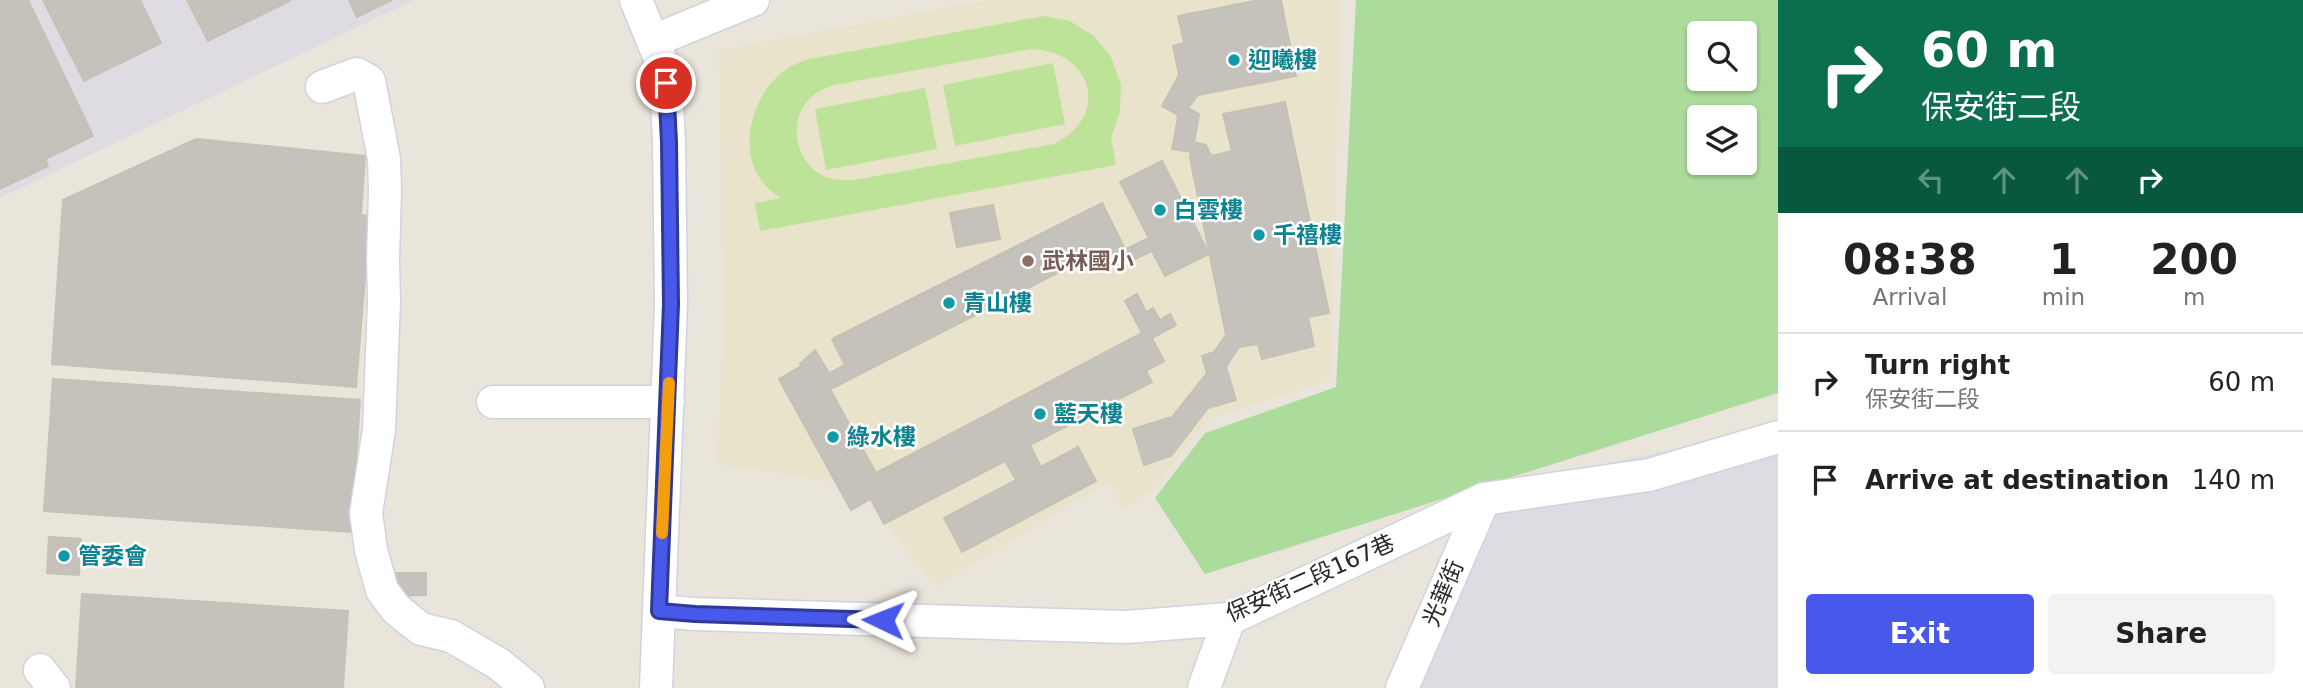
<!DOCTYPE html>
<meta charset="utf-8">
<style>
:root{--surface:#fff;--page:#f2f2f2;--text:#222;--muted:#767676;--line:#e0e0e0;--accent:#4858ea}
body{margin:0;font-family:"DejaVu Sans","Noto Sans TC",sans-serif;background:var(--page);color:var(--text);height:100vh;display:flex;flex-direction:column;font-size:26px;white-space:nowrap}
*{box-sizing:border-box;margin:0}
p{font-size:23px;color:var(--muted)}
.icon{flex:none;width:38px;height:38px;fill:none;stroke:currentColor;stroke-width:2;stroke-linecap:round;stroke-linejoin:round}
.map{position:relative;flex:1;overflow:hidden}
.details{display:flex;flex-direction:column;background:var(--surface);width:525px}
.details>*{flex:none}
.guide{background:#0b6e4f;color:#fff;overflow:hidden}
.buttons{position:absolute;left:1687px;top:21px;display:grid;gap:14px}
.buttons a{display:grid;place-items:center;width:70px;height:70px;border-radius:7px;background:var(--surface);box-shadow:0 2px 5px #0004;font-size:35px}
.pin{position:absolute;display:grid;place-items:center;width:60px;height:60px;color:#fff;margin:-30px;border:4px solid #fff;border-radius:50%;box-shadow:0 2px 7px #0007}
.me{position:absolute;width:77px;margin:-38px;rotate:272deg;stroke-linejoin:round;filter:drop-shadow(0 0 5px #0008)}
.turn{display:flex;align-items:center;gap:24px;height:147px;padding:0 28px;font-size:32px}
.turn .icon{width:91px;height:91px;stroke-width:2.5}
.turn b{display:block;font-size:49px;line-height:60px}
.lanes{display:flex;align-items:center;height:66px;padding:0 28px;background:#0003;justify-content:center;gap:35px;direction:ltr}
.lanes .off{opacity:.35}
.eta{display:flex;justify-content:space-evenly;align-items:center;height:119px;text-align:center}
.eta b{font-size:42px;font-weight:700;line-height:49px}
.cta{display:flex;gap:14px;margin-top:auto;padding:14px 28px}
.cta a{flex:1;height:80px;border-radius:7px;background:var(--accent);color:#fff;font-size:28px;font-weight:700;line-height:80px;text-align:center}
.cta a+a{background:var(--page);color:var(--text)}
ul{padding:0;list-style:none}
li{display:flex;align-items:center;gap:21px;height:98px;padding:0 28px;border-top:2px solid var(--line)}
li div{flex:1}
li b{display:block;font-size:26px}
li em{font-style:normal}
main{display:flex;flex:1;min-height:0}
.map>svg:first-child{display:block}
.industrial{fill:#dedbe2}
.education{fill:#eae3cc}
.green{fill:#acdc9c;fill-rule:evenodd}
.pitch{fill:#bde398;fill-rule:evenodd}
.building{fill:#c5c1bb;stroke:#c5c1b5;stroke-width:2}
.lines{fill:none;stroke-linecap:round;stroke-linejoin:round}
.minor-casing{stroke:#d1d2e0;stroke-width:35}
.minor{stroke:#fff;stroke-width:32}
.route-casing{stroke:#2f3998;stroke-width:18}
.route{stroke:#4858ea;stroke-width:12}
.slow{stroke:#f59e0b;stroke-width:12}
.culture-dot{fill:#0f9aa8;stroke:#fff;stroke-width:2.5}
.education-dot{fill:#8d6e63;stroke:#fff;stroke-width:2.5}
.labels{text-anchor:middle;dominant-baseline:central;stroke-width:5;stroke-linejoin:round;paint-order:stroke}
.culture-label{font-size:23px;font-weight:bold;fill:#0d838f;stroke:#fff;text-anchor:start}
.education-label{font-size:23px;font-weight:bold;fill:#785e54;stroke:#fff;text-anchor:start}
.street-label{font-size:23px;fill:#282828;stroke:#fff}
</style>
<main>
<div class="map">
<svg width="1778" height="688" viewBox="0 0 1778 688">
<rect width="100%" height="100%" fill="#eae5db"/>
<g class="industrial">
<polygon points="0,0 414,0 0,198"/>
<polygon points="1778,429 1778,688 1419,688 1498,485"/>
</g>
<polygon class="education" points="987,0 1341,0 1330,381 1208,419 1153,490 1123,509 1108,482 936,587 881,517 851,485 717,464 723,333 719,50"/>
<path class="green" d="M 1356,0 L 1778,0 L 1778,393 L 1205,574 L 1155,498 L 1205,433 L 1336,387 ZM 1699,33 L 1745,33 L 1745,79 L 1699,79 ZM 1699,117 L 1745,117 L 1745,163 L 1699,163 Z"/>
<g class="pitch">
<path d="M 1044,16 L 1070,21 L 1094,36 L 1111,57 L 1121,84 L 1120,112 L 1111,138 L 1116,165 L 760,231 L 755,203 L 781,198 C 777,195 772,192 768,188 C 735,157 750,96 784,71 C 791,65 801,62 809,59 ZM 1031,49 C 1093,51 1111,116 1054,144 L 854,180 C 845,180 835,181 826,177 C 798,165 787,127 806,103 C 813,93 824,89 834,85 Z"/>
<polygon points="1053,63 1065,124 955,146 943,85"/>
<polygon points="925,88 937,149 826,170 815,109"/>
</g>
<g class="building">
<polygon points="0,0 28,0 93,136 45,159 48,166 0,189"/>
<polygon points="43,0 140,0 161,43 84,81"/>
<polygon points="187,0 291,0 208,41"/>
<polygon points="349,0 392,0 357,17"/>
<polygon points="1259,0 1281,0 1296,76 1198,95 1188,108 1199,114 1197,127 1177,123 1178,115 1162,106 1179,75 1173,46 1184,43 1178,16"/>
<polygon points="1285,102 1329,313 1308,317 1314,346 1262,359 1258,344 1239,347 1226,367 1207,373 1202,356 1214,352 1226,335 1190,158 1191,152 1172,149 1177,123 1197,127 1194,142 1206,145 1211,156 1232,151 1223,114"/>
<polygon points="196,139 365,156 361,215 370,216 356,387 52,364 63,200"/>
<polygon points="1162,161 1209,254 1165,276 1152,251 1131,261 1126,249 1149,238 1120,182"/>
<polygon points="1102,203 1131,261 1116,268 1106,248 837,386 830,373 845,365 832,339"/>
<polygon points="993,205 1000,239 957,247 950,213"/>
<polygon points="1137,294 1146,312 1153,308 1160,320 1170,314 1176,325 1152,338 1164,361 1146,371 1152,382 1030,445 1041,467 1016,480 1005,461 884,524 867,492 882,484 876,473 1142,333 1125,301"/>
<polygon points="815,350 837,386 830,389 882,484 867,492 870,499 851,510 779,379 801,366 800,364"/>
<polygon points="1226,367 1236,400 1208,408 1171,456 1144,465 1133,429 1172,417 1207,373"/>
<polygon points="53,379 360,400 351,532 44,511"/>
<polygon points="1078,447 1096,481 962,552 944,518"/>
<polygon points="49,537 81,539 79,575 47,573"/>
<polygon points="392,573 426,573 426,595 392,596"/>
<polygon points="82,594 348,611 343,688 76,688"/>
</g>
<g class="lines">
<g class="minor-casing">
<g id="minor">
<polyline points="636,0 661,61 666,84 669,142 671,304 656,688"/>
<polyline points="653,41 753,0"/>
<polyline points="322,87 357,74 369,81 384,159 385,191 383,260 384,301 379,430 366,513 371,550 382,590 396,609 421,629 451,636 499,664 528,688"/>
<polyline points="493,402 668,402"/>
<polyline points="659,611 694,614 1126,627 1229,619 1484,499 1649,475 1778,437"/>
<polyline points="40,670 54,688"/>
<polyline points="1204,688 1229,619"/>
<polyline points="1402,688 1484,499"/>
</g>
</g>
<use href="#minor" class="minor"/>
</g>
<g class="lines">
<g class="route-casing">
<polyline id="route" points="666,83 669,142 671,304 659,611 695,614 883,620"/>
</g>
<use href="#route" class="route"/>
<polyline class="slow" points="662,533 669,383"/>
</g>
<g class="culture-dot">
<circle cx="1234" cy="60" r="7"/>
<circle cx="1160" cy="210" r="7"/>
<circle cx="1259" cy="235" r="7"/>
<circle cx="949" cy="303" r="7"/>
<circle cx="1040" cy="414" r="7"/>
<circle cx="833" cy="437" r="7"/>
<circle cx="64" cy="556" r="7"/>
</g>
<circle class="education-dot" cx="1028" cy="261" r="7"/>
<g class="labels">
<g class="culture-label">
<text x="1248" y="60">迎曦樓</text>
<text x="1174" y="210">白雲樓</text>
<text x="1273" y="235">千禧樓</text>
<text x="963" y="303">青山樓</text>
<text x="1054" y="414">藍天樓</text>
<text x="847" y="437">綠水樓</text>
<text x="78" y="556">管委會</text>
</g>
<g class="education-label">
<text x="1042" y="261">武林國小</text>
</g>
<g class="street-label">
<text transform="translate(1310 578) rotate(-24)">保安街二段167巷</text>
<text transform="translate(1443 593) rotate(-67)">光華街</text>
</g>
</g>
</svg>
<div class="buttons">
<a><svg class="icon" aria-label="search" viewBox="0 0 24 24"><circle cx="10" cy="10" r="6"/><path d="M15 15l6 6"/></svg></a>
<a><svg class="icon" aria-label="layers" viewBox="0 0 24 24"><path d="M12 4l9 5-9 5-9-5zM3 14l9 5 9-5"/></svg></a>
</div>
<div class="pin" style="left:666px;top:83px;background:#d93025"><svg class="icon" aria-label="arrive" viewBox="0 0 24 24"><path d="M6 21V4h12l-3 4 3 4H6"/></svg></div>
<svg class="me" style="left:883px;top:620px" viewBox="-20 -20 40 40"><path d="M0-17L14 15 0 8-14 15z" fill="#4858ea" stroke="#fff" stroke-width="4"/></svg>
</div>
<section class="details">
<div class="guide">
<div class="turn"><svg class="icon" aria-label="right" viewBox="0 0 24 24"><path d="M7 20v-9h11M14 6l5 5-5 5"/></svg><div><b>60 m</b>保安街二段</div></div>
<div class="lanes"><svg class="icon off" aria-label="left" viewBox="0 0 24 24"><path d="M17 20v-9H6M10 6l-5 5 5 5"/></svg><svg class="icon off" aria-label="ahead" viewBox="0 0 24 24"><path d="M12 20V5M6 11l6-6 6 6"/></svg><svg class="icon off" aria-label="ahead" viewBox="0 0 24 24"><path d="M12 20V5M6 11l6-6 6 6"/></svg><svg class="icon" aria-label="right" viewBox="0 0 24 24"><path d="M7 20v-9h11M14 6l5 5-5 5"/></svg></div>
</div>
<div class="eta">
<div><b>08:38</b><p>Arrival</p></div>
<div><b>1</b><p>min</p></div>
<div><b>200</b><p>m</p></div>
</div>
<ul>
<li><svg class="icon" aria-label="right" viewBox="0 0 24 24"><path d="M7 20v-9h11M14 6l5 5-5 5"/></svg><div><b>Turn right</b><p>保安街二段</p></div><em>60 m</em></li>
<li><svg class="icon" aria-label="arrive" viewBox="0 0 24 24"><path d="M6 21V4h12l-3 4 3 4H6"/></svg><div><b>Arrive at destination</b></div><em>140 m</em></li>
</ul>
<div class="cta"><a>Exit</a><a>Share</a></div>
</section>
</main>
